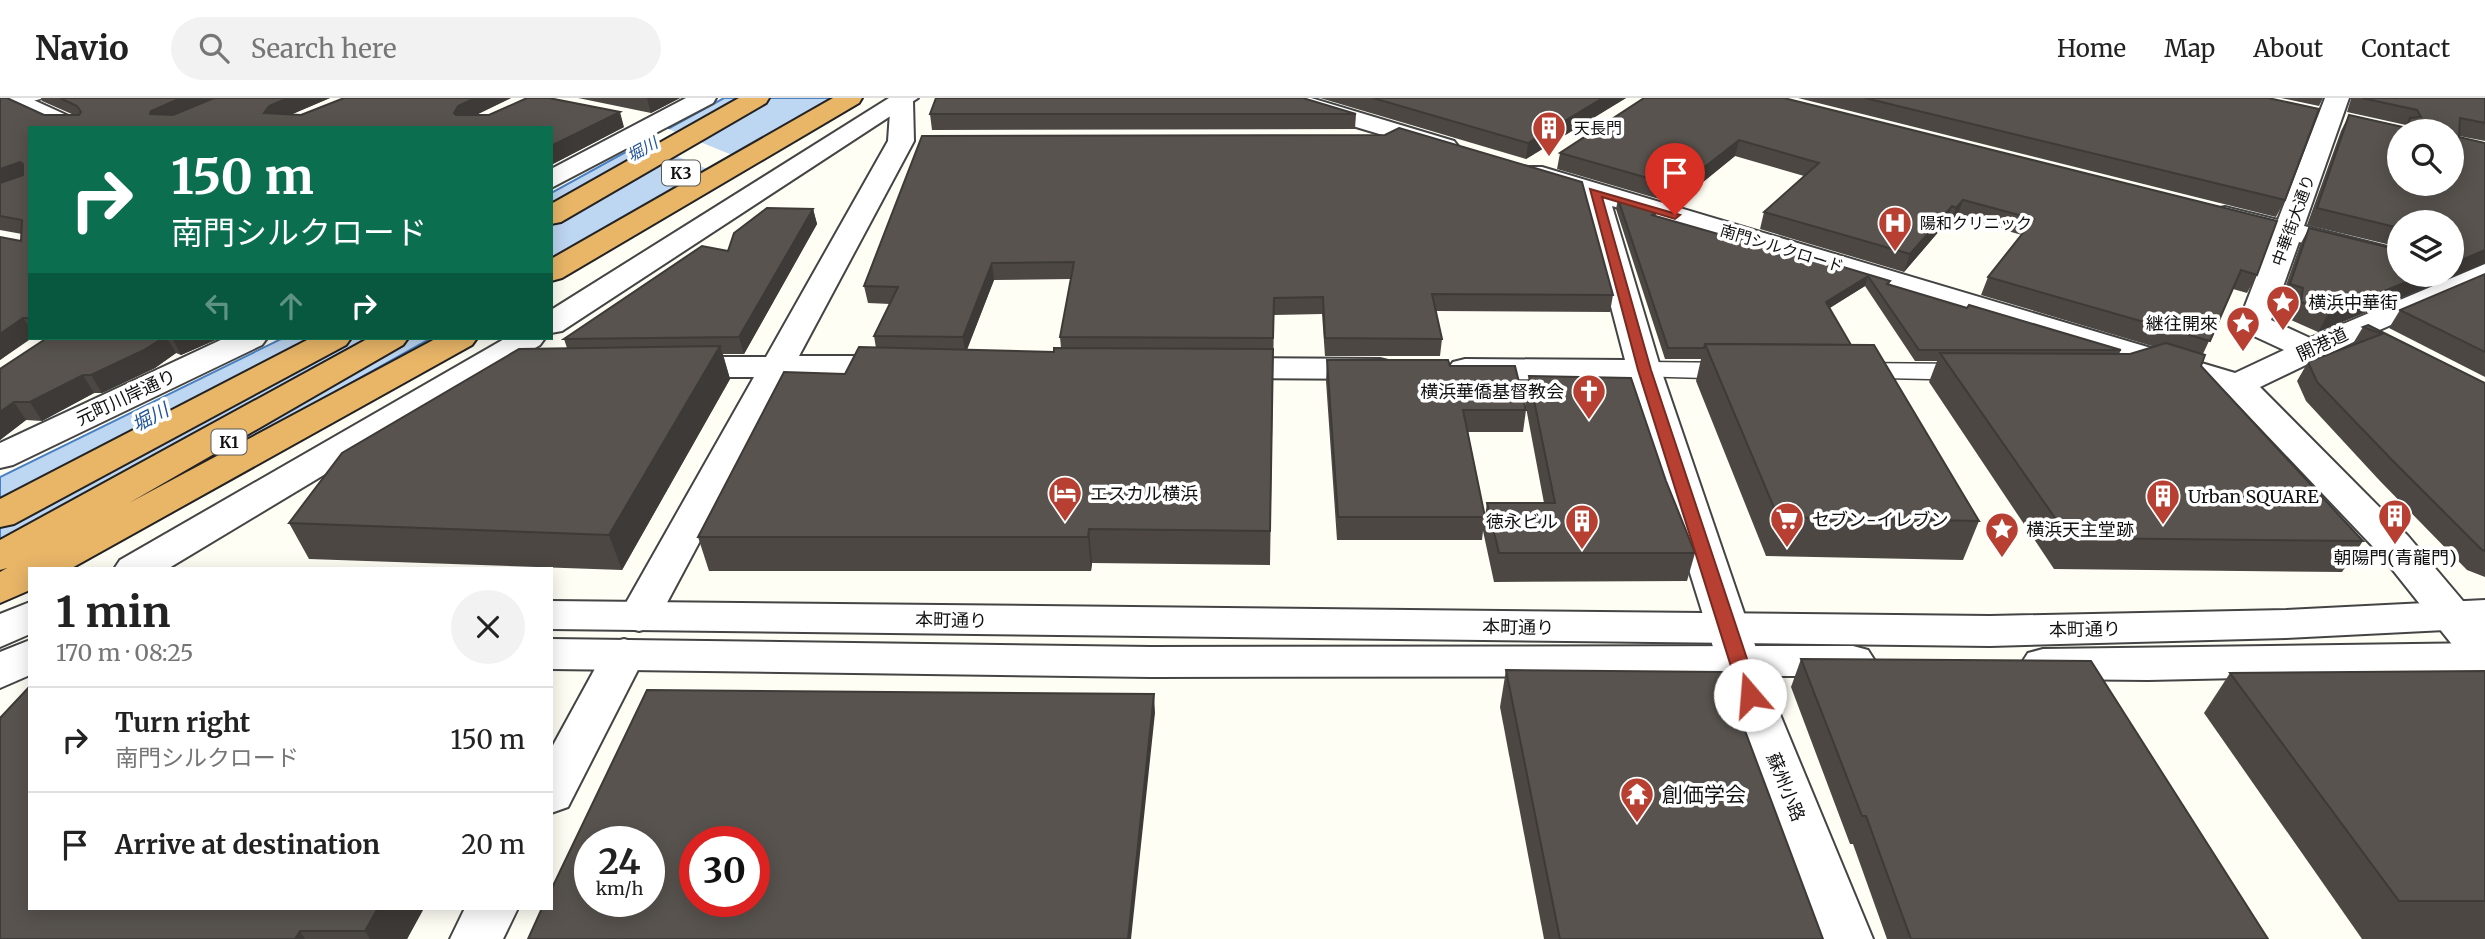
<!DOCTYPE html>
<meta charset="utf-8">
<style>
:root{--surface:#fff;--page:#f2f2f2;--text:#222;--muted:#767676;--line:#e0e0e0}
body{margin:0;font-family:Merriweather,"Noto Sans JP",serif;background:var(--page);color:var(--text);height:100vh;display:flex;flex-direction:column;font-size:26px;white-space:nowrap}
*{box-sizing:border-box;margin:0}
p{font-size:23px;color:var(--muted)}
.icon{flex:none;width:38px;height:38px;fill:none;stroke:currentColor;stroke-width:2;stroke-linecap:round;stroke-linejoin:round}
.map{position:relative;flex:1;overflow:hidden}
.panel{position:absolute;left:28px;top:469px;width:525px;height:343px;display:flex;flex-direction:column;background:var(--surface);border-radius:0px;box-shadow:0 4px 18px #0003}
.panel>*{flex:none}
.top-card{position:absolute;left:28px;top:28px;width:525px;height:214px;border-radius:0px;box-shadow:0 4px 18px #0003;background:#0b6e4f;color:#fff;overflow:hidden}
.buttons{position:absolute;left:2387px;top:21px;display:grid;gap:14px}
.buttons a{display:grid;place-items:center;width:77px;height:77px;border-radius:50%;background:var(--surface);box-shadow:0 4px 18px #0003;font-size:35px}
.speed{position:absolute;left:574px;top:728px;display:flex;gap:14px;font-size:35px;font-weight:700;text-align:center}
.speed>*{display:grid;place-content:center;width:91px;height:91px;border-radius:50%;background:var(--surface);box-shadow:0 4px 18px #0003;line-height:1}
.speed small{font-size:18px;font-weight:400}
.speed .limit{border:10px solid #d22;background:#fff;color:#111}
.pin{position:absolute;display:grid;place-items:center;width:60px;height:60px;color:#fff;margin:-72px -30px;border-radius:50% 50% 50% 0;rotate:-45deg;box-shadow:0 0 7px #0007}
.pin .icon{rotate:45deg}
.me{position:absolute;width:77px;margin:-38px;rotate:342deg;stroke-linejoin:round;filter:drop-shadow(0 0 5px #0008)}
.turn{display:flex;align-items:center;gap:24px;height:147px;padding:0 28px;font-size:32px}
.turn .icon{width:91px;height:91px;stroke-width:2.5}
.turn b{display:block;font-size:49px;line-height:60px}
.lanes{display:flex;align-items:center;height:66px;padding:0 28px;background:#0003;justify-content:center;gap:35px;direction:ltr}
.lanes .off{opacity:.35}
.round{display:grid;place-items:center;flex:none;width:74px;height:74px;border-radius:37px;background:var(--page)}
.overview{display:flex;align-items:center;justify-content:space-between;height:119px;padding:0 28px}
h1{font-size:42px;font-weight:700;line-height:52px}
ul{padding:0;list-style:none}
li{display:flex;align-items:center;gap:21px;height:105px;padding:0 28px;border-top:2px solid var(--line)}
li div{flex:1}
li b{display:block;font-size:26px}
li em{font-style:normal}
header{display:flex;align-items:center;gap:42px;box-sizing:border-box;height:98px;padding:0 35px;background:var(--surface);border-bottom:2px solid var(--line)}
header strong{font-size:33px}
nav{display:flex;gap:38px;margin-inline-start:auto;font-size:24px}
.search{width:490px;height:63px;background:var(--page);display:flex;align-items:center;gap:18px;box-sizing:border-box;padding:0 24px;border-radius:38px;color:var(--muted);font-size:26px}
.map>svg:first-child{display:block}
.water{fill:#bdd6f2;stroke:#4a81c3;stroke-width:2}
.pier{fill:#fefef5}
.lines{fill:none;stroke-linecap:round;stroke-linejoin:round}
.service-casing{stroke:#444;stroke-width:3}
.pedestrian-casing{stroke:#444;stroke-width:3}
.minor-casing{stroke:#444;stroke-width:4}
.tertiary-casing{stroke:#444;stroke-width:4}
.motorway-casing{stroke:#222;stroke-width:4}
.service{fill:#fff;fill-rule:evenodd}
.pedestrian{fill:#fff;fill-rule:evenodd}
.minor{fill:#fff;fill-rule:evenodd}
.tertiary{fill:#fff;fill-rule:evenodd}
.motorway{fill:#e9b668;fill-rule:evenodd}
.wall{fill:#4c4743;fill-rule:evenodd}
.shaded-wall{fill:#3e3a37}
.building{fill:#58534e;stroke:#3e3a37;stroke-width:2;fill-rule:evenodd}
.route{fill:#b74032;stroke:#772a20;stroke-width:2}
.labels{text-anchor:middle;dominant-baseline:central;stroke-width:7;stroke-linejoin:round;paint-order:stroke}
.far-poi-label{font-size:16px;fill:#111;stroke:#fff;text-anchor:start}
.far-water-label{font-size:16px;font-style:italic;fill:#22549a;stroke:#fff}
.shield{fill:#fff;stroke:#585858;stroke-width:2}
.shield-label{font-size:16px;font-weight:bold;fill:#111}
.far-street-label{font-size:16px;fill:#111;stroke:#fff}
.poi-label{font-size:18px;fill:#111;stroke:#fff;text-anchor:start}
.street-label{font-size:18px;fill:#111;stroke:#fff}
.water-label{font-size:19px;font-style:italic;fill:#22549a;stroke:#fff}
.near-poi-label{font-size:21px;fill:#111;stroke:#fff;text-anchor:start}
</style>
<header>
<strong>Navio</strong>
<div class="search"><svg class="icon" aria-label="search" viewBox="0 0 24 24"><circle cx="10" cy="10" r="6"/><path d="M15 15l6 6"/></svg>Search here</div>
<nav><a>Home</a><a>Map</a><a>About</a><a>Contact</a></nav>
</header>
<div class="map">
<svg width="2485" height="841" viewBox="0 0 2485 841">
<rect width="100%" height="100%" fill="#fefef5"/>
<g class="water">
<polygon points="724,0 854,0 551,173 551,95"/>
<polygon points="283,240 431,240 0,482 0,379"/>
</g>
<polygon class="pier" points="666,30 754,66 729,80 640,43"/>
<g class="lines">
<g class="service-casing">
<polygon id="service" points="19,0 44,0 0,12 0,4"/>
</g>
<g class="pedestrian-casing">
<g id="pedestrian">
<polygon points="1644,264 1741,265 1751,267 1755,273 1751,279 1741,281 1634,278 1630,272 1634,266"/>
<polygon points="1846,265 1976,266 1986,268 1990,274 1986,280 1976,282 1836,279 1832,273 1836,267"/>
</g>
</g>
<g class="minor-casing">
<g id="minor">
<polygon points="0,0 29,0 84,25 87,30 54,30 0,5"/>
<polygon points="686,0 716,0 713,5 551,90 551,71"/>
<polygon points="891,0 911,0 913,3 914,43 799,258 900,258 912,261 917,268 912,275 900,278 788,278 654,529 639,533 624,529 618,519 754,279 674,279 662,276 657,269 662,262 674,259 766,259 888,43"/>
<polygon points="1273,0 1311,0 1454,43 1458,48 1454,53 1436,53 1276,5"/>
<polygon points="2325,0 2349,0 2304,128 2399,152 2399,170 2299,144 2271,222 2310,240 2485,166 2485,186 2368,237 2260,289 2408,438 2485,529 2485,573 2470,569 2380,456 2226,294 1612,108 1661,272 1772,597 1873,841 1821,841 1728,597 1630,282 1465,281 1453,278 1448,271 1453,264 1465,261 1625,262 1582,98 1524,81 1520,75 1524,69 1542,69 2235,275 2284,252 2243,233 2238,226 2272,138 2215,123 2211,117 2215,111 2225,109 2278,122"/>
<polygon points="225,240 267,240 262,247 13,367 0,370 0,345"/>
<polygon points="1220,260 1380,261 1392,264 1397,271 1392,278 1380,281 1220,280 1208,277 1203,270 1208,263"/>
<polygon points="624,541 639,545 646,556 568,709 551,715 551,651 609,545"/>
<polygon points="465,810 518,810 503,841 450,841"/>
</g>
</g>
<g class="tertiary-casing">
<g id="tertiary">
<polygon points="889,0 918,0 562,233 551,235 551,212"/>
<polygon points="506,240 545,240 540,247 169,470 114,471 120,462"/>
<polygon points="2485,502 2485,530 2286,540 1990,548 551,531 551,503 1990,518 2286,512"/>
<polygon points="30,504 30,536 0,549 0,516"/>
<polygon points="551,541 1151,549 1853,548 1868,552 1875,563 1868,574 1853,578 1151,579 551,571"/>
<polygon points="30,542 30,577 0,590 0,554"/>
<polygon points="2485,545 2485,575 2148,582 2043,581 2028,577 2021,566 2028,555 2043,551"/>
</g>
</g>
<g class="motorway-casing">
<g id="motorway">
<polygon points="739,0 769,0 766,5 561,124 551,126 551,106"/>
<polygon points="833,0 862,0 859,5 562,180 551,183 551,161"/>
<polygon points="311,240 351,240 346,247 14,426 0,429 0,401"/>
<polygon points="369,240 408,240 403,247 129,405 437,240 477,240 472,247 70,471 30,471 30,492 0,505 0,474 7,470 0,472 0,442"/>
</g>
</g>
<use href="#service" class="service"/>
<use href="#pedestrian" class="pedestrian"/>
<use href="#minor" class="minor"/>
<use href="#tertiary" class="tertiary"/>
<use href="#motorway" class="motorway"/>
</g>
<g class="wall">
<polygon points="0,0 44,17 74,17 42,3 41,0 330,0 290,17 301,17 511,0 475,17 624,29 551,67 551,30 30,30 30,240 0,262 21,143 22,136 0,132"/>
<polygon points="578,0 680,0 651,15"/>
<polygon points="1320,0 1626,0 1526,61"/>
<polygon points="1644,0 2257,177 2247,195 2233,191 2203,256 2201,268 2363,443 2342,474 2054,471 1929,284 1937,263 1915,263 1865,188 1829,210 1851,247 1979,423 1963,462 1766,458 1696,283 1701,261 1665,261 1616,111 1618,101 1657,113 1656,118 1739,142 1890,183 1889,187 1967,210 2121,252 2119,256 2130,256 2155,249 1981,197 1988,179 2022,137 1957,119 1950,127 1946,125 1904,174 1760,131 1764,114 1804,78 1735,58 1676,106 1557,71 1560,55"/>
<polygon points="1798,0 2268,0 2285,102 2276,119"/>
<polygon points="2281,0 2323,0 2319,8"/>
<polygon points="2351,0 2485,0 2485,43 2459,38 2459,39 2485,45 2485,165 2318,234 2291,222 2293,208 2280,204 2300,147 2309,130 2399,177 2452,124 2399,124 2399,149 2307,127 2341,33 2349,17 2405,29 2406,27 2347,14 2351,1"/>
<polygon points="930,16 1356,16 1355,31 932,32"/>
<path d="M 922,38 L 1613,197 L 1610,214 L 1436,213 L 1442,241 L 1440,258 L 1325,258 L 1322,216 L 1274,217 L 1270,467 L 1092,465 L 1091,473 L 709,473 L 698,439 L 845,276 L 876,250 L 874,238 L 890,206 L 868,205 L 864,188 ZM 1071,181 L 1060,239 L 1061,250 L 1054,254 L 967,252 L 994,182 Z"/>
<polygon points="813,111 817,126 744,256 723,256 730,281 622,472 309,461 289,425 567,250 564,241 728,153"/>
<polygon points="2485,176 2485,279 2389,230 2400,212"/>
<polygon points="2368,227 2485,285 2485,479 2467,472 2380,383 2306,303 2297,283 2308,264 2352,247 2363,229"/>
<polygon points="47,240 220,240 181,257 176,255 155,270 102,295 94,295 42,323 26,322 0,342 2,271"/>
<polygon points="1327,262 1450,268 1526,312 1523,334 1468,334 1485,419 1487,405 1544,405 1525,304 1529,278 1666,383 1695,455 1687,483 1494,484 1483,433 1482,442 1337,442 1326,283"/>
<polygon points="1801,561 2268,841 1887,841 1853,746 1850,746 1791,589"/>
<polygon points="1506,572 1823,841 1544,841 1500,609"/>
<polygon points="2485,573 2485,841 2362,841 2204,615 2230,575"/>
<polygon points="30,810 424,810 407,841 0,841"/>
</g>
<g class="shaded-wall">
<polygon points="181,0 222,0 159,28 150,16 151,13"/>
<polygon points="288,0 330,0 276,23 264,15 269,8"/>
<polygon points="475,0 511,0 464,23 454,15 458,8"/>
<polygon points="647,0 680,0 651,15"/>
<polygon points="1603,0 1626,0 1526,61 1528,45"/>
<polygon points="620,14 624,29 551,67 551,48"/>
<polygon points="1739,42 1735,58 1676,106 1679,89"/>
<polygon points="20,64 29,80 0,90 0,71"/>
<polygon points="1963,102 1957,119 1950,127 1956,110"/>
<polygon points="1952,108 1946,125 1904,174 1910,156"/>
<polygon points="813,111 817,126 744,256 739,239"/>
<polygon points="2485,152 2485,165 2318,234 2329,215 2424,177 2452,177 2452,166"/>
<polygon points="992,165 994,182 965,256 963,239"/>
<polygon points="1868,178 1865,188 1822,215 1826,204"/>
<polygon points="23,220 30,230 30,240 32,240 0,262 0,236"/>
<polygon points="163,240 167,240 176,255 155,270 102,295 91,277"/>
<polygon points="172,240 220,240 181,257"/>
<polygon points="720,248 730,281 622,472 609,437"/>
<polygon points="83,277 94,295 42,323 30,304"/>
<polygon points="14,304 26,322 0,342 0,314"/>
<polygon points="1089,431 1092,465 1091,473 1088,439"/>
<polygon points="1154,596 1155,615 1131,841 1128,841"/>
<polygon points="378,810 424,810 407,841 370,841 365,833"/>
<polygon points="300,833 305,841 295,841"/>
</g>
<g class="building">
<polygon points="0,0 7,0 44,17 79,17 81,14 77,8 60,0 181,0 151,13 150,16 173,17 214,0 288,0 269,8 264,15 301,17 344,0 475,0 458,8 454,15 456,17 489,17 527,0 549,0 620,14 551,48 551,30 30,30 30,220 23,220 0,236 0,139 21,143 22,122 0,118 0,85 23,77 23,66 20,64 0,71"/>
<polygon points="936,0 1303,0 1356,16 930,16"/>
<polygon points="1373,0 1603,0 1528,45"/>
<polygon points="1644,0 1784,0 2277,123 2257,177 2241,172 2210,243 1988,179 2034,121 1963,102 1956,110 1952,108 1910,156 1764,114 1819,65 1739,42 1679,89 1560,55"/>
<polygon points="1865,0 2268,0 2319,11 2285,102"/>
<path d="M 2362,0 L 2485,0 L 2485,25 L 2460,20 L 2459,39 L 2485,45 L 2485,152 L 2452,166 L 2452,124 L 2399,124 L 2399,130 L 2317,110 L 2349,17 L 2407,30 L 2410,20 L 2421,19 L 2417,12 ZM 2399,33 L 2452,33 L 2452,86 L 2399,86 Z"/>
<polygon points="1399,30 1582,84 1613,197 1432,196 1442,241 1325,240 1323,199 1274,200 1273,240 1060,239 1074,164 992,165 963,239 874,238 898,189 864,188 922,38 1385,37"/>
<polygon points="1618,101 1657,113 1652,117 1739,142 1743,139 1890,183 1887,186 1967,210 1969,207 2121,252 1919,252 1868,178 1826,204 1851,247 1705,246 1704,250 1668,250"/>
<polygon points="767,110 813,111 739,239 564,241 702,148 728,153 734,135"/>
<polygon points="2309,130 2399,152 2399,177 2424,177 2329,215 2301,204 2303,190 2290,186"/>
<polygon points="2485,176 2485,254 2400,212"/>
<polygon points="2368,227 2485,285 2485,453 2482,452 2393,363 2317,284 2308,264 2382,236 2363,229"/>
<polygon points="47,240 163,240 144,252 91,277 83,277 30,304 14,304 0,314 0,271"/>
<polygon points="2166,245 2205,257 2201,268 2363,443 2069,440 1940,255 2130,256"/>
<polygon points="1705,246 1874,247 1979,423 1778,419"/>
<polygon points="720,248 609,437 289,425 342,355 519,251"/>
<polygon points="859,249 1054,254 1054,250 1273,251 1270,433 1089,431 1088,439 698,439 784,274 845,276"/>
<polygon points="1327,262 1448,262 1450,268 1515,268 1526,312 1463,312 1485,419 1338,419"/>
<polygon points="1529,278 1631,280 1666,383 1695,455 1499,455 1487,405 1555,405"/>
<polygon points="1801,561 2091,563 2268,841 1911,841 1866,718 1862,718"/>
<polygon points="1506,572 1723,574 1823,841 1560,841"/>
<polygon points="2485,573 2485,803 2399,803 2230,575"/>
<polygon points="30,588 30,810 378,810 365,833 300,833 295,841 0,841 0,620"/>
<path d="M 647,592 L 1154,596 L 1128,841 L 528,841 L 542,810 L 551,810 L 551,792 ZM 590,744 L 649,744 L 649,803 L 590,803 ZM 695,744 L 754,744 L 754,803 L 695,803 Z"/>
</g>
<polygon class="route" points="1590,91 1680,117 1675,121 1602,99 1651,272 1759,597 1756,601 1750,603 1740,597 1638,272"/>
<defs>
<g id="building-pin" transform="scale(1.75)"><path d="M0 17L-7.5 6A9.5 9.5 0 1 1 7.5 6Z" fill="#b74032" stroke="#fff"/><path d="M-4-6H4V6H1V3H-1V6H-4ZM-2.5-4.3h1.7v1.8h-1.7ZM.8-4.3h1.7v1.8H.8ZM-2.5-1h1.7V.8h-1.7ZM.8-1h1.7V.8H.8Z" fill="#fff"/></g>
<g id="hospital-pin" transform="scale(1.75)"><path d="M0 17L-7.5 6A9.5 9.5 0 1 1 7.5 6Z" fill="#b74032" stroke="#fff"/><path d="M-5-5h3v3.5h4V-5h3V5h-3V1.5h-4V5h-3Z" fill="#fff"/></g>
<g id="sight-pin" transform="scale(1.75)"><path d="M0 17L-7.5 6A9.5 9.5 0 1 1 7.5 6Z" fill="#b74032" stroke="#fff"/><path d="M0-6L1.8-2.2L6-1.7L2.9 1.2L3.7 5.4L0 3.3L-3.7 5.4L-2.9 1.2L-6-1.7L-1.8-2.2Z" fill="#fff"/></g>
<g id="church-pin" transform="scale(1.75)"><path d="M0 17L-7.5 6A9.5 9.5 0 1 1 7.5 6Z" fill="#b74032" stroke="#fff"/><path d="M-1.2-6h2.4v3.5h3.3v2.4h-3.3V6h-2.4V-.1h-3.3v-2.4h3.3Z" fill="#fff"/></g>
<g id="hotel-pin" transform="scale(1.75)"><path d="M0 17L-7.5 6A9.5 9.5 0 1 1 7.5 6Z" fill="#b74032" stroke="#fff"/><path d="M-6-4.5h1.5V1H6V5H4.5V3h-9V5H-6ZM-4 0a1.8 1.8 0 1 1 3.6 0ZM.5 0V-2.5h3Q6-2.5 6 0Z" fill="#fff"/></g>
<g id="supermarket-pin" transform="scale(1.75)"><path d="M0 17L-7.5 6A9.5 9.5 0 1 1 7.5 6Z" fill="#b74032" stroke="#fff"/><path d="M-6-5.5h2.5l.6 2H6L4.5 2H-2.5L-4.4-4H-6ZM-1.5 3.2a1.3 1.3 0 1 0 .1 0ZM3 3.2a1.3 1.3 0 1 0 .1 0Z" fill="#fff"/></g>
<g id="temple-pin" transform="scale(1.75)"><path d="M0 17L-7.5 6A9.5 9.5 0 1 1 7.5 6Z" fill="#b74032" stroke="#fff"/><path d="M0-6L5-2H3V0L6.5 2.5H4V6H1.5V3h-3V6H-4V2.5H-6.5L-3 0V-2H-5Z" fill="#fff"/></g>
</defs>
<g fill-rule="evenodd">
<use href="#building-pin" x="1549" y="30"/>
<use href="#hospital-pin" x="1895" y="125"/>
<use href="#sight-pin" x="2283" y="204"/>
<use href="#sight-pin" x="2243" y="225"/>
<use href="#church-pin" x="1589" y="293"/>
<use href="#hotel-pin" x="1065" y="395"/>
<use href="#building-pin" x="2163" y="398"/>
<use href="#building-pin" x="2395" y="418"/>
<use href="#supermarket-pin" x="1787" y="421"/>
<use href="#building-pin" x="1582" y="423"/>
<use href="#sight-pin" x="2002" y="431"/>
<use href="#temple-pin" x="1637" y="696"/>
</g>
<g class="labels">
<g class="far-poi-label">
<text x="1574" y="30">天長門</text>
<text x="1920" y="125">陽和クリニック</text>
</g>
<g class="far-water-label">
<text transform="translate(642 51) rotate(-29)">堀川</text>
</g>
<g class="shield">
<rect x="662" y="62.5" width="38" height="25" rx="5"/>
<rect x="211.5" y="331.5" width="35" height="25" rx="5"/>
</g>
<g class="shield-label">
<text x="681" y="75">K3</text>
<text x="229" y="344">K1</text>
</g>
<g class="far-street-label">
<text transform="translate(2293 122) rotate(-70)">中華街大通り</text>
<text transform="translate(1782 150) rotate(17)">南門シルクロード</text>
</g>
<g class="poi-label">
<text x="2308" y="204">横浜中華街</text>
<text x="2218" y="225" text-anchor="end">継往開來</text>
<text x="1564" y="293" text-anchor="end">横浜華僑基督教会</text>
<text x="1090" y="395">エスカル横浜</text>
<text x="2188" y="398">Urban SQUARE</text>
<text x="1812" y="421">セブン-イレブン</text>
<text x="1558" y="423" text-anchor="end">徳永ビル</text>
<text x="2026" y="431">横浜天主堂跡</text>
<text x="2395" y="459" text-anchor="middle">朝陽門(青龍門)</text>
</g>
<g class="street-label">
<text transform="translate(2322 246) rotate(-25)">開港道</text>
<text transform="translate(126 299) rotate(-25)">元町川岸通り</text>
<text transform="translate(951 522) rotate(1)">本町通り</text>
<text transform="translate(1518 529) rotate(1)">本町通り</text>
<text transform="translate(2085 531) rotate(-1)">本町通り</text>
<text transform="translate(1786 689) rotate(68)">蘇州小路</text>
</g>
<g class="water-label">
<text transform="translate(150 319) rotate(-28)">堀川</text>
</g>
<g class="near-poi-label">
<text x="1662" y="696">創価学会</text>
</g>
</g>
</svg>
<div class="buttons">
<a><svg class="icon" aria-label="search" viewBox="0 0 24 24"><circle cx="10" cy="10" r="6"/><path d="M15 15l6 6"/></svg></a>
<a><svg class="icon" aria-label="layers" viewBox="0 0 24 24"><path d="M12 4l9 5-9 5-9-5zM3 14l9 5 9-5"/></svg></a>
</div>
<div class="speed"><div>24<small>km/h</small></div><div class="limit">30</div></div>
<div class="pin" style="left:1675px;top:117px;background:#d93025"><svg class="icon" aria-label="arrive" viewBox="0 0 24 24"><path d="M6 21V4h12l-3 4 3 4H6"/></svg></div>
<svg class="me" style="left:1750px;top:597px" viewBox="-20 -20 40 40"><circle r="19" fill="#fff"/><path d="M0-13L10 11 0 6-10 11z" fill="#b74032"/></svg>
<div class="top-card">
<div class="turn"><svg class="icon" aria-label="right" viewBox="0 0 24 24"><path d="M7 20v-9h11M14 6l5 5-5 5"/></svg><div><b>150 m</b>南門シルクロード</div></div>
<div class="lanes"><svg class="icon off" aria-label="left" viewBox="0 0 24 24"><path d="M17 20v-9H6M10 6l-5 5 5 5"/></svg><svg class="icon off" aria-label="ahead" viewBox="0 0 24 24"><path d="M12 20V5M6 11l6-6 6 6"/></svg><svg class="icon" aria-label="right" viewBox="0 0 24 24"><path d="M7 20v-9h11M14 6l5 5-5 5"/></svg></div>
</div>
<section class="panel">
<div class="overview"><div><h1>1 min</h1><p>170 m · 08:25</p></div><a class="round"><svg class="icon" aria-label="close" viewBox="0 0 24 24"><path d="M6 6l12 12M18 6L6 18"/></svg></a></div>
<ul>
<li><svg class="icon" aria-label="right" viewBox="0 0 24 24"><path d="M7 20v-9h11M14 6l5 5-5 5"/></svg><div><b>Turn right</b><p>南門シルクロード</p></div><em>150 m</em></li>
<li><svg class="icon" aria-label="arrive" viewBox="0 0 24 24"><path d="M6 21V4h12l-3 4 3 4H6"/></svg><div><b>Arrive at destination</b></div><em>20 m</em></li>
</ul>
</section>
</div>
